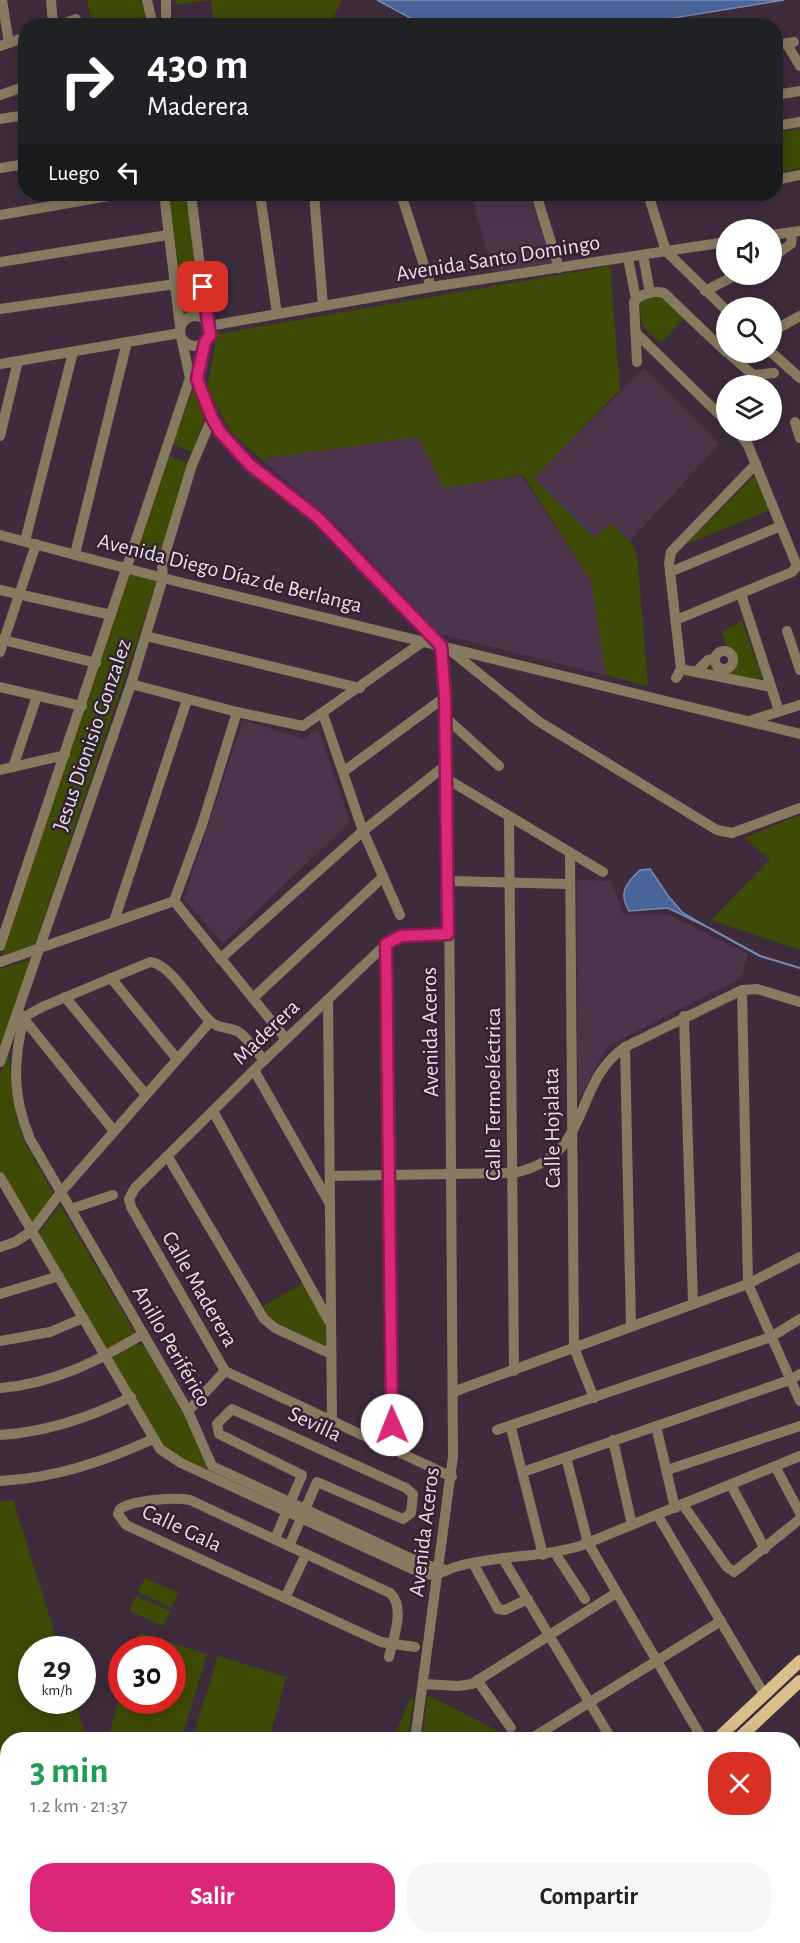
<!DOCTYPE html>
<html lang="es">
<meta charset="utf-8">
<style>
:root{--surface:#fff;--page:#f6f6f6;--text:#222;--muted:#767676;--accent:#db2777}
body{margin:0;font-family:"Alegreya Sans",sans-serif;background:var(--page);color:var(--text);height:100vh;display:flex;flex-direction:column;font-size:22px;white-space:nowrap}
*{box-sizing:border-box;margin:0}
p{font-size:20px;color:var(--muted)}
.icon{flex:none;width:33px;height:33px;fill:none;stroke:currentColor;stroke-width:2;stroke-linecap:round;stroke-linejoin:round}
.map{position:relative;flex:1;overflow:hidden}
.sheet{position:absolute;left:0px;top:1732px;width:801px;height:212px;display:flex;flex-direction:column;background:var(--surface);border-radius:24px 24px 0 0;box-shadow:0 3px 15px #0003}
.sheet>*{flex:none}
.hud{position:absolute;left:18px;top:18px;width:765px;height:183px;border-radius:24px;box-shadow:0 3px 15px #0003;background:#202124;color:#fff;overflow:hidden}
.controls{position:absolute;left:716px;top:219px;display:grid;gap:12px}
.controls a{display:grid;place-items:center;width:66px;height:66px;border-radius:50%;background:var(--surface);box-shadow:0 3px 15px #0003;font-size:30px}
.speed{position:absolute;left:18px;top:1636px;display:flex;gap:12px;font-size:30px;font-weight:700;text-align:center}
.speed>*{display:grid;place-content:center;width:78px;height:78px;border-radius:50%;background:var(--surface);box-shadow:0 3px 15px #0003;line-height:1}
.speed small{font-size:15px;font-weight:400}
.speed .limit{border:9px solid #d22;background:#fff;color:#111}
.pin{position:absolute;display:grid;place-items:center;width:51px;height:51px;color:#fff;margin:-26px;border-radius:12px;box-shadow:0 3px 9px #0006}
.me{position:absolute;width:66px;margin:-33px;rotate:359deg;stroke-linejoin:round;filter:drop-shadow(0 0 4px #0008)}
.turn{display:flex;align-items:center;gap:21px;height:126px;padding:0 30px;font-size:27px}
.turn .icon{width:78px;height:78px;stroke-width:2.5}
.turn b{display:block;font-size:42px;line-height:51px}
.then{display:flex;align-items:center;height:57px;padding:0 30px;background:#0003;gap:12px;font-size:22px}
.round{display:grid;place-items:center;flex:none;width:63px;height:63px;border-radius:24px;background:var(--page)}
.summary{display:flex;align-items:center;justify-content:space-between;height:102px;padding:0 30px}
h1{font-size:36px;font-weight:700;line-height:45px;color:#1e9e55}
.cta{display:flex;gap:12px;margin-top:auto;padding:12px 30px}
.cta a{flex:1;height:69px;border-radius:24px;background:var(--accent);color:#fff;font-size:24px;font-weight:700;line-height:69px;text-align:center}
.cta a+a{background:var(--page);color:var(--text)}
.map>svg:first-child{display:block}
.built{fill:#4c354a}
.green{fill:#3f4a06}
.water{fill:#4a659a;stroke:#7a89b1;stroke-width:1.5}
.lines{fill:none;stroke-linecap:round;stroke-linejoin:round}
.stream{stroke:#7a89b1;stroke-width:2}
.minor{stroke:#867a60;stroke-width:10}
.major{stroke:#d9bf89;stroke-width:12}
.route-casing{stroke:#8e194d;stroke-width:15}
.route{stroke:#db2777;stroke-width:10}
.labels{text-anchor:middle;dominant-baseline:central;stroke-width:5;stroke-linejoin:round;paint-order:stroke}
.street-label{font-size:22px;fill:#e9dde8;stroke:#342233}
</style>
<div class="map">
<svg width="800" height="1943" viewBox="0 0 800 1943">
<rect width="100%" height="100%" fill="#3e2c3d"/>
<g class="built">
<polygon points="471,194 531,194 554,263 493,273"/>
<polygon points="644,368 720,443 630,541 610,523 594,538 534,478"/>
<polygon points="418,437 444,487 522,476 591,581 606,675 440,634 340,528 261,459"/>
<polygon points="243,720 304,739 318,728 350,822 223,943 184,899"/>
<polygon points="577,880 611,881 624,915 669,915 748,954 741,978 608,1046 578,1100"/>
<polygon points="7,1907 8,1936 377,1937 376,1943 0,1943 0,1914"/>
<polygon points="516,1937 568,1937 584,1943 510,1943"/>
</g>
<g class="green">
<polygon points="87,0 141,0 146,16 112,25 98,25 90,15"/>
<polygon points="175,0 342,0 329,26 214,25 211,0 175,5"/>
<polygon points="800,129 800,168 776,173 776,133"/>
<polygon points="169,194 187,194 202,312 184,315"/>
<polygon points="610,266 620,390 534,478 594,538 610,523 630,541 637,554 648,686 606,675 591,581 523,475 444,488 418,437 261,459 231,432 207,389 217,334"/>
<polygon points="660,296 684,318 661,343 643,327 639,306 645,299"/>
<polygon points="193,389 205,417 193,452 172,444"/>
<polygon points="169,456 188,464 157,564 133,559"/>
<polygon points="757,473 770,510 686,544"/>
<polygon points="128,574 157,582 35,945 2,956"/>
<polygon points="742,621 762,676 761,680 711,672 710,668 715,664 725,671 735,664 734,653 727,648 722,632"/>
<polygon points="800,815 800,950 711,920 770,859 744,838"/>
<polygon points="30,960 0,1047 0,969"/>
<polygon points="8,1053 17,1120 26,1144 54,1195 30,1225 0,1174 0,1076"/>
<polygon points="60,1205 136,1334 106,1352 37,1236"/>
<polygon points="304,1283 327,1323 326,1346 271,1320 263,1306"/>
<polygon points="136,1344 144,1346 190,1425 206,1466 204,1470 168,1454 112,1359"/>
<polygon points="13,1500 60,1650 32,1650 32,1701 75,1701 85,1733 109,1740 8,1740 8,1907 0,1914 0,1502"/>
<polygon points="145,1578 179,1593 172,1608 138,1592"/>
<polygon points="136,1596 170,1611 164,1626 129,1611"/>
<polygon points="139,1633 207,1654 181,1740 130,1740 109,1734 121,1692 122,1701 172,1701 172,1650 134,1650"/>
<polygon points="218,1656 286,1677 269,1740 192,1740"/>
<polygon points="428,1695 516,1740 422,1740"/>
<polygon points="411,1698 414,1699 407,1740 392,1740"/>
</g>
<g class="water">
<polygon points="377,0 784,0 630,25 433,26 416,21"/>
<path d="M 650,869 L 669,897 L 683,913 L 711,929 L 668,908 L 629,911 C 618,893 626,883 640,870 Z"/>
</g>
<g class="lines">
<polyline class="stream" points="711,929 760,956 800,968"/>
<g class="minor">
<polyline points="2,0 9,43"/>
<polyline points="51,0 53,26"/>
<polyline points="147,0 153,26"/>
<polyline points="57,26 76,19"/>
<polyline points="166,26 166,0"/>
<polyline points="786,43 800,66"/>
<polyline points="776,45 794,42"/>
<polyline points="0,46 26,37"/>
<polyline points="0,95 26,86"/>
<polyline points="776,95 800,91"/>
<polyline points="0,119 26,115"/>
<polyline points="776,126 800,122"/>
<polyline points="0,168 26,164"/>
<polyline points="776,180 800,175"/>
<polyline points="164,194 180,327"/>
<polyline points="191,194 207,322"/>
<polyline points="260,194 277,314"/>
<polyline points="314,194 323,306"/>
<polyline points="401,194 431,287"/>
<polyline points="536,194 559,268"/>
<polyline points="648,194 666,251 726,310"/>
<polyline points="0,215 120,194"/>
<polyline points="771,235 800,231"/>
<polyline points="643,255 650,293"/>
<polyline points="628,258 636,299"/>
<polyline points="771,258 791,244 792,232"/>
<polyline points="0,262 168,235"/>
<polyline points="705,291 738,274"/>
<polyline points="0,309 175,284"/>
<circle cx="195" cy="331" r="15"/>
<polyline points="209,326 431,287 726,242"/>
<polyline points="771,332 800,316"/>
<polyline points="636,333 726,421"/>
<polyline points="205,342 197,379 212,418 220,432 250,465 317,517 441,646 445,697 449,881 453,1456 415,1740"/>
<polyline points="727,352 753,375 774,373"/>
<polyline points="771,352 800,378"/>
<path d="M 637,362 L 634,302 C 640,294 654,290 664,293 L 726,352"/>
<polyline points="0,364 180,333"/>
<polyline points="795,422 800,438"/>
<polyline points="0,436 18,361"/>
<polyline points="0,535 163,578 800,734"/>
<polyline points="25,541 73,352"/>
<polyline points="75,554 127,342"/>
<polyline points="670,572 781,526"/>
<polyline points="0,590 111,615"/>
<polyline points="741,594 779,711"/>
<polyline points="676,620 792,572 797,566 748,445 736,430"/>
<polyline points="787,631 800,670"/>
<polyline points="146,636 360,688"/>
<polyline points="0,639 96,663"/>
<polyline points="450,650 538,721 717,830 732,833 800,808"/>
<circle cx="724" cy="660" r="9"/>
<polyline points="0,652 36,544"/>
<polyline points="681,669 771,687"/>
<polyline points="696,672 708,660 715,659"/>
<polyline points="676,678 681,669 669,563 671,552 756,464"/>
<polyline points="131,684 237,712 303,726 424,641"/>
<polyline points="0,687 82,706"/>
<polyline points="323,714 363,831 400,915"/>
<polyline points="446,718 499,766"/>
<polyline points="749,721 800,705"/>
<polyline points="13,767 37,696"/>
<polyline points="0,770 65,755"/>
<polyline points="343,772 445,697"/>
<polyline points="447,779 603,872"/>
<polyline points="509,817 514,1371"/>
<polyline points="570,853 574,1348 594,1398"/>
<polyline points="449,881 569,884"/>
<polyline points="174,901 202,825 237,712"/>
<polyline points="174,901 286,1039"/>
<polyline points="114,921 187,700"/>
<polyline points="448,934 401,936 386,944 254,1070 135,1188 129,1199 131,1207 225,1371 452,1477"/>
<polyline points="386,944 393,1447"/>
<polyline points="0,946 190,378 181,337"/>
<polyline points="220,959 363,831 446,765"/>
<polyline points="0,962 174,901"/>
<polyline points="111,978 177,1059"/>
<polyline points="742,990 748,1284 800,1401"/>
<polyline points="65,997 146,1095"/>
<polyline points="253,998 383,877"/>
<polyline points="328,1000 332,1420"/>
<polyline points="20,1014 114,1131"/>
<polyline points="684,1016 693,1303"/>
<polyline points="625,1047 631,1326"/>
<path d="M 264,1060 C 256,1051 248,1039 239,1032 C 229,1026 218,1030 209,1020 C 194,1006 170,963 150,962 L 42,1007 L 24,1017 C 13,1062 12,1095 30,1139 L 188,1411 L 212,1466 L 423,1564 L 447,1570"/>
<polyline points="0,1062 131,684 163,578 162,564 192,465 212,418"/>
<polyline points="254,1070 330,1204"/>
<polyline points="213,1111 329,1321"/>
<polyline points="168,1157 264,1319 275,1328 331,1354"/>
<path d="M 330,1176 L 513,1173 C 594,1157 570,1085 625,1047 L 742,990 L 757,989 L 800,1002"/>
<path d="M 0,1177 L 160,1449 L 181,1463 L 423,1574 C 436,1577 447,1569 459,1566 C 499,1555 540,1558 580,1546 L 800,1456"/>
<polyline points="71,1209 113,1195"/>
<polyline points="0,1247 15,1242 32,1231 61,1192 210,1022"/>
<polyline points="0,1294 59,1276"/>
<polyline points="0,1341 50,1332 83,1318"/>
<path d="M 0,1388 C 53,1384 98,1361 143,1334"/>
<polyline points="453,1392 748,1284 800,1257"/>
<polyline points="188,1411 225,1371"/>
<polyline points="656,1426 675,1508"/>
<polyline points="511,1428 543,1555"/>
<polyline points="497,1430 771,1337 800,1319"/>
<path d="M 0,1435 C 47,1432 89,1418 131,1397"/>
<polyline points="613,1440 632,1525"/>
<polyline points="566,1457 588,1543 703,1740"/>
<polyline points="776,1468 800,1513"/>
<polyline points="667,1470 800,1426"/>
<polyline points="523,1472 790,1380 800,1374"/>
<path d="M 0,1481 C 55,1478 103,1462 153,1439"/>
<polyline points="731,1485 765,1549"/>
<polyline points="683,1505 727,1567 734,1572 800,1519"/>
<polyline points="658,1516 764,1694"/>
<polyline points="275,1539 302,1475 219,1434 217,1424 232,1409 406,1488 413,1494 411,1513 403,1519 317,1482 289,1546"/>
<polyline points="555,1553 585,1599"/>
<polyline points="503,1559 612,1740"/>
<polyline points="473,1563 498,1609 505,1610 528,1599"/>
<polyline points="285,1598 306,1554"/>
<path d="M 389,1657 C 393,1639 406,1607 390,1593 L 190,1500 C 176,1497 132,1500 120,1509 L 118,1514 L 126,1525 L 381,1642 L 415,1647"/>
<polyline points="477,1680 511,1728"/>
<polyline points="424,1684 458,1686 472,1684 616,1593"/>
<polyline points="532,1738 721,1621"/>
<polyline points="384,1943 385,1936"/>
</g>
<g class="major">
<polyline points="716,1740 800,1661"/>
<polyline points="737,1740 800,1681"/>
<polyline points="497,1943 504,1936"/>
</g>
</g>
<g class="lines">
<g class="route-casing">
<polyline id="route" points="203,287 210,335 205,342 197,379 212,418 220,432 250,465 317,517 441,646 445,697 448,934 401,936 386,944 392,1425"/>
</g>
<use href="#route" class="route"/>
</g>
<g class="labels">
<g class="street-label">
<text transform="translate(498 258) rotate(-9)">Avenida Santo Domingo</text>
<text transform="translate(230 573) rotate(14)">Avenida Diego Díaz de Berlanga</text>
<text transform="translate(92 735) rotate(-71)">Jesus Dionisio Gonzalez</text>
<text transform="translate(266 1032) rotate(-44)">Maderera</text>
<text transform="translate(430 1032) rotate(-91)">Avenida Aceros</text>
<text transform="translate(493 1094) rotate(-90)">Calle Termoeléctrica</text>
<text transform="translate(552 1128) rotate(-91)">Calle Hojalata</text>
<text transform="translate(200 1289) rotate(60)">Calle Maderera</text>
<text transform="translate(172 1346) rotate(60)">Anillo Periférico</text>
<text transform="translate(315 1424) rotate(25)">Sevilla</text>
<text transform="translate(182 1528) rotate(25)">Calle Gala</text>
<text transform="translate(424 1532) rotate(-83)">Avenida Aceros</text>
</g>
</g>
</svg>
<div class="controls">
<a><svg class="icon" aria-label="sound" viewBox="0 0 24 24"><path d="M4 9h4l5-4v14l-5-4H4zM17 9q2 3 0 6"/></svg></a>
<a><svg class="icon" aria-label="search" viewBox="0 0 24 24"><circle cx="10" cy="10" r="6"/><path d="M15 15l6 6"/></svg></a>
<a><svg class="icon" aria-label="layers" viewBox="0 0 24 24"><path d="M12 4l9 5-9 5-9-5zM3 14l9 5 9-5"/></svg></a>
</div>
<div class="speed"><div>29<small>km/h</small></div><div class="limit">30</div></div>
<div class="pin" style="left:203px;top:287px;background:#d93025"><svg class="icon" aria-label="arrive" viewBox="0 0 24 24"><path d="M6 21V4h12l-3 4 3 4H6"/></svg></div>
<svg class="me" style="left:392px;top:1425px" viewBox="-20 -20 40 40"><circle r="19" fill="#fff"/><path d="M0-13L10 11 0 6-10 11z" fill="#db2777"/></svg>
<div class="hud">
<div class="turn"><svg class="icon" aria-label="right" viewBox="0 0 24 24"><path d="M7 20v-9h11M14 6l5 5-5 5"/></svg><div><b>430 m</b>Maderera</div></div>
<div class="then">Luego<svg class="icon" aria-label="left" viewBox="0 0 24 24"><path d="M17 20v-9H6M10 6l-5 5 5 5"/></svg></div>
</div>
<section class="sheet">
<div class="summary"><div><h1>3 min</h1><p>1.2 km · 21:37</p></div><a class="round" style="background:#d93025;color:#fff"><svg class="icon" aria-label="close" viewBox="0 0 24 24"><path d="M6 6l12 12M18 6L6 18"/></svg></a></div>
<div class="cta"><a>Salir</a><a>Compartir</a></div>
</section>
</div>
